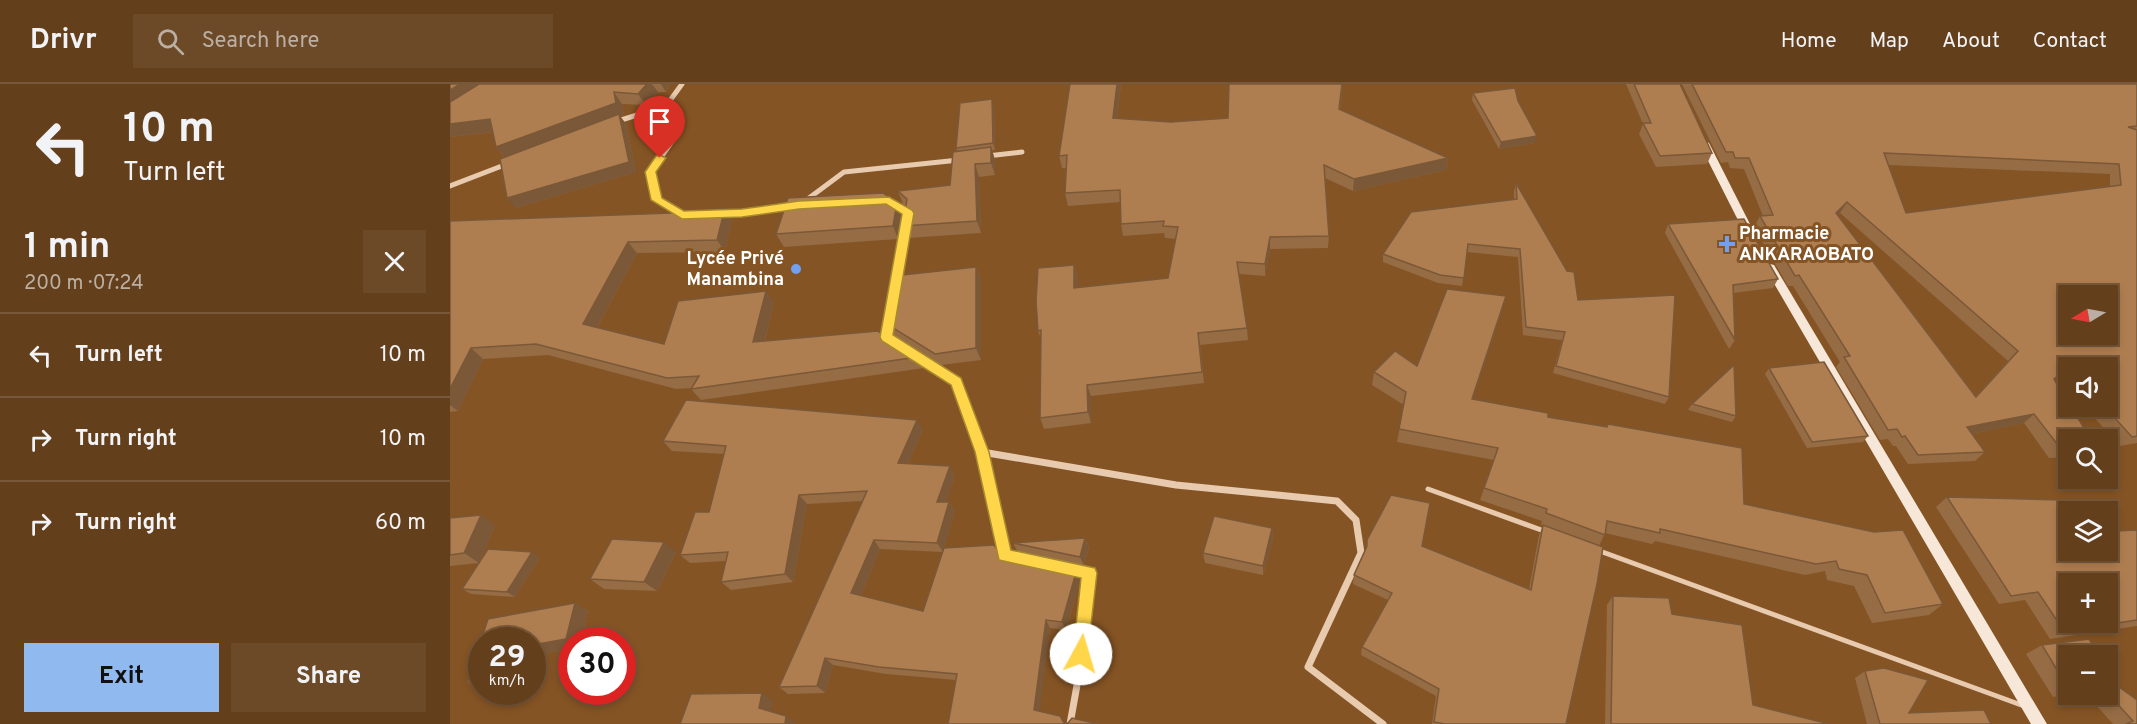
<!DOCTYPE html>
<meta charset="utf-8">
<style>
:root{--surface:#643f1b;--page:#6c4a28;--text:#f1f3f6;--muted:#bbafa3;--line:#78583a;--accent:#90b9f0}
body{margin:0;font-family:Overpass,sans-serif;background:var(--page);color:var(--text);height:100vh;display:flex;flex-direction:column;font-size:22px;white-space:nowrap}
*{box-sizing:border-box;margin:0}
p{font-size:20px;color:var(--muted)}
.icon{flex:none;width:33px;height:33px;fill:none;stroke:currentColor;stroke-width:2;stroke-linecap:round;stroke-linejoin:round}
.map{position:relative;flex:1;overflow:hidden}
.panel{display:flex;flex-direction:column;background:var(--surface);width:450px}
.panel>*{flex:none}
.banner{background:#643f1b;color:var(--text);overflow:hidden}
.needle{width:39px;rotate:260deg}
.tools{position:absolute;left:1608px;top:201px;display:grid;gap:12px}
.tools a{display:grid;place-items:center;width:60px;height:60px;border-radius:0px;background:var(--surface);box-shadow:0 3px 9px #0003,0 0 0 2px var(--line);font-size:30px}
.speed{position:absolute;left:18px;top:543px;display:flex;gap:12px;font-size:30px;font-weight:700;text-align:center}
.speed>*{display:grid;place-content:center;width:78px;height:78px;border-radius:50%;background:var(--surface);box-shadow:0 3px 9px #0003,0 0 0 2px var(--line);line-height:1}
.speed small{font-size:15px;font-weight:400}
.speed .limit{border:9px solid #d22;background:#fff;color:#111}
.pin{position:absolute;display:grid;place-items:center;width:51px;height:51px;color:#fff;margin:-62px -26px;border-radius:50% 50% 50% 0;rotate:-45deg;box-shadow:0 0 6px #0007}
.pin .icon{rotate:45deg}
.me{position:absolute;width:66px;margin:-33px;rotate:6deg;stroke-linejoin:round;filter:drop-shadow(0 0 4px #0008)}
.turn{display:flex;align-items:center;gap:21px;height:126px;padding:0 24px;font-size:27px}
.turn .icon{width:78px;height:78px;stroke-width:2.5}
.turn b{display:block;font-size:42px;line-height:51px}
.round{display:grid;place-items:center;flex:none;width:63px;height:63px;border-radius:0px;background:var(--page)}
.headline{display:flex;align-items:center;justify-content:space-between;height:102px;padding:0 24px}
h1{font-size:36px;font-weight:700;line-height:45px}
.primary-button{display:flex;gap:12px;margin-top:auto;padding:12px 24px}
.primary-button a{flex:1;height:69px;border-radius:0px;background:var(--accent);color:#111;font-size:24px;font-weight:700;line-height:69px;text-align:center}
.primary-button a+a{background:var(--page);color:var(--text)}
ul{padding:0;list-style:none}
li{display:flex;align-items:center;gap:18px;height:84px;padding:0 24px;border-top:2px solid var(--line)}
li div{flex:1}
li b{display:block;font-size:22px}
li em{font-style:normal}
header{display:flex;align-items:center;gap:36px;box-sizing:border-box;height:84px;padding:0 30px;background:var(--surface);border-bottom:2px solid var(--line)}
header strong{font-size:28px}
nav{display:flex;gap:33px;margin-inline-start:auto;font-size:21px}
.search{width:420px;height:54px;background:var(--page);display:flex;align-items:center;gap:15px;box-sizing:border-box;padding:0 21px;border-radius:0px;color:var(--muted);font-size:22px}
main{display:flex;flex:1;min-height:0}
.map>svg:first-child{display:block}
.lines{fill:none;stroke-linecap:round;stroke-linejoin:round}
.lane{stroke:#e8caae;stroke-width:5}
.street-far1{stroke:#e8caae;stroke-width:5}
.street{stroke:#e8caae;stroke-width:7}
.secondary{fill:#f7e7d8;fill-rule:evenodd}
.wall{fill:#966c45;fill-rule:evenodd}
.shaded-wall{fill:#7a5838}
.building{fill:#af7e50;stroke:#7a5838;stroke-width:1.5;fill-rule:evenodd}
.route{fill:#ffd54a;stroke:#a68a30;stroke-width:1.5}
.poi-dot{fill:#71a0f3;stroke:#855424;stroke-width:2}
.labels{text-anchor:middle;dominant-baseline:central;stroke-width:6;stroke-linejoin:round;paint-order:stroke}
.poi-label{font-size:18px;font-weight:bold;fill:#fff;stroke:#855424;text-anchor:start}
</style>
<header>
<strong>Drivr</strong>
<div class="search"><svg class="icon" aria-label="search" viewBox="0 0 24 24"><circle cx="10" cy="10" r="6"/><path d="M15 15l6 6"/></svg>Search here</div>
<nav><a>Home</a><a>Map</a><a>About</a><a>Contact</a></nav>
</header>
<main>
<section class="panel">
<div class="banner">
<div class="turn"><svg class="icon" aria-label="left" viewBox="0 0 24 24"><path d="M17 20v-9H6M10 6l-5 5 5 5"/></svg><div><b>10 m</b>Turn left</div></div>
</div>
<div class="headline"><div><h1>1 min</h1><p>200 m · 07:24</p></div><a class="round"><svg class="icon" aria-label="close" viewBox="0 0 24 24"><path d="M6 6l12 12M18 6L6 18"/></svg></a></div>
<ul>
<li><svg class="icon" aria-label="left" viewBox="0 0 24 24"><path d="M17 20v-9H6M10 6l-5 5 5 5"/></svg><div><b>Turn left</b></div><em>10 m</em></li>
<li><svg class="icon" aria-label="right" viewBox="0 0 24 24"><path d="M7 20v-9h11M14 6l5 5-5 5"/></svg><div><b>Turn right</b></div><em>10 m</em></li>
<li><svg class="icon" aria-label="right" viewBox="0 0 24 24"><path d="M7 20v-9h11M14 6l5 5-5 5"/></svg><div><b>Turn right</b></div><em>60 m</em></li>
</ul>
<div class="primary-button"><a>Exit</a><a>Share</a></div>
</section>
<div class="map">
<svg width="1687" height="640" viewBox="0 0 1687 640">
<rect width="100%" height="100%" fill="#855424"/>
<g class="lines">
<g class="lane">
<polyline points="978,405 1094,447"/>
<polyline points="1147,466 1574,622"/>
</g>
<g class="street-far1">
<polyline points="216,22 229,47 201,88 207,116 233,131"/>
<polyline points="168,37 216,22 232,0"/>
<polyline points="537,72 572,68"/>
<polyline points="0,102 57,80"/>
<polyline points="355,117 394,88 509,76"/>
<polyline points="443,119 458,129 446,199"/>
<polyline points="270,130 341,122"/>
<polyline points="464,271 478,280"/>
</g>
<g class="street">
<polyline points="475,278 506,298 532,368 726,401 887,417 906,436 911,469 858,583 933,640"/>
<polyline points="532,368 555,471 559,472"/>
<polyline points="620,640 629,590 639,489 622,485"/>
</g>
<g class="secondary">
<polygon points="1254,56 1259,59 1304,148 1303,151 1299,152 1294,148 1249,59"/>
<polygon points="1320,180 1324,181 1597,640 1581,640 1315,184"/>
</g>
</g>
<g class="wall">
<polygon points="0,0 220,0 216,8 208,8 196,21 172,20 174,31 170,32 176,40 186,88 66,124 54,73 46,63 43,48 0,53"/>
<polygon points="620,0 671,0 667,34 721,38 778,34 779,0 893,0 890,26 998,74 996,86 903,107 875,94 879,152 878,164 820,165 815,192 789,190 797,244 798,256 750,261 754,299 641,312 641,339 594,345 590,334 591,255 588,247 624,181 628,193 628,203 718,194 726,155 715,154 714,149 673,152 671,140 670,118 618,122 615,109 616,84 612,84 609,72"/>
<polygon points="1176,0 1230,0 1262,69 1257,80 1206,83 1189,50 1193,40"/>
<path d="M 1232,0 L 1687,0 L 1687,359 L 1670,362 L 1634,322 L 1658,322 L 1618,284 L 1618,305 L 1608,293 L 1604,296 L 1618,356 L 1618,373 L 1599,374 L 1574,339 L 1521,350 L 1535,368 L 1525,377 L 1458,380 L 1446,362 L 1443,362 L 1438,355 L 1430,356 L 1386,283 L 1390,278 L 1343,202 L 1338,202 L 1304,143 L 1310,132 L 1313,132 L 1294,85 L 1280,84 L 1278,78 L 1271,79 ZM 1438,81 L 1660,90 L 1660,102 L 1456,129 ZM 1390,129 L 1558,277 L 1526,312 L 1388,131 Z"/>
<polygon points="1023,9 1085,59 1049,65 1022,16"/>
<polygon points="544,22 545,66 542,66 545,76 545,91 529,93 531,149 458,154 453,142 456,122 453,120 448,107 500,101 507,67 506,64"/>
<polygon points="1066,99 1128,216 1219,313 1215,320 1103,289 1112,256 1073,251 1068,173 1017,168 1012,202 988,199 933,178 933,170 1064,115 1064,107"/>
<polygon points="447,119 453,131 448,155 334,163 326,150"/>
<polygon points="275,124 282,136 275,168 187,169 147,244 214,260 324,218 315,257 468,273 474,284 251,316 241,305 242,304 226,305 98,271 33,275 8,327 0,328 0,137 248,128"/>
<polygon points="1218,140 1328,195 1323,204 1283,209 1285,256 1279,265 1215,149"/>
<polygon points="526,183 531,195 531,276 491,281 441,251 435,239"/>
<polygon points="1052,226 1023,315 1098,333 1156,343 1158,340 1294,420 1493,520 1479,531 1422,539 1404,502 1377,496 1375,487 1355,491 1205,457 1202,460 1155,449 1149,462 1116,640 982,640 986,612 911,571 912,563 938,516 903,500 904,491 916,465 917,456 972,462 1079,505 1089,451 1093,442 1091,441 1092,437 1030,416 1044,376 947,358 954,321 922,301 924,288 967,282"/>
<polygon points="1319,284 1418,352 1413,358 1357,364 1315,290"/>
<polygon points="1242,320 1286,332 1282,338 1238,326"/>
<path d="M 473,345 L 458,380 L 505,392 L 496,418 L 499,418 L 505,427 L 494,464 L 549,468 L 631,493 L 616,546 L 600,544 L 589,627 L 615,639 L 648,640 L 498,640 L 506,596 L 436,590 L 383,581 L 375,609 L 338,610 L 329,603 L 413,417 L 357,420 L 343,498 L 281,506 L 271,498 L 276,477 L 240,479 L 230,471 L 259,428 L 274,370 L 222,367 L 213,357 ZM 430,465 L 492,468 L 473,527 L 411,512 Z"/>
<polygon points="1497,413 1666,447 1687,446 1687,542 1600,555 1575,516 1549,520 1486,423"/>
<polygon points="0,434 45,441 29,479 0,482"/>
<polygon points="822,444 823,454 813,491 755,479 753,469"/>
<polygon points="635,454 639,463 634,482 568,468 563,459"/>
<polygon points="226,468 207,507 154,505 140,495"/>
<polygon points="89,474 65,513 21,510 12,505"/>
<polygon points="1163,512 1222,530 1303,621 1379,640 1155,640 1157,521"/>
<polygon points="125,519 138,527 131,556 122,556 122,564 97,569 89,597 82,598 82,556 32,556 32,606 17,599 38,535"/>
<polygon points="1592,561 1618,572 1618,610 1620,610 1603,613 1576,570"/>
<polygon points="1658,582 1668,598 1658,603"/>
<polygon points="1415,587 1459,629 1541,640 1417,640 1405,594"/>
<polygon points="1669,603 1687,640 1663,640 1645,620 1653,611 1658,610 1658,609"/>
</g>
<g class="shaded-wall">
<polygon points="10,0 39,0 0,24 0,6"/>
<polygon points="197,0 202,0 208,8 196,21 188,10"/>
<polygon points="211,0 220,0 216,8"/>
<polygon points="667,0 671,0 666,46 663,34"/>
<polygon points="892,0 893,0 888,37 889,25"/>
<polygon points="164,8 172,20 174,31 170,32 176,40 186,88 66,124 57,114 56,75 46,63"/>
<polygon points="542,15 544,22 545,66 543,59"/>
<polygon points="40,35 50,47 0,53 0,40"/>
<polygon points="1087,52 1085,59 1049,65 1051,58"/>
<polygon points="541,63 545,76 545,91 541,79"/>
<polygon points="998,74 996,86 903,107 904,95"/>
<polygon points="525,80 529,93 531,149 527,137"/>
<polygon points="1397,118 1390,129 1379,139 1386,129"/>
<polygon points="447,119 453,131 448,155 443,142"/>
<polygon points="275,124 282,136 275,168 267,156"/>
<polygon points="820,153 820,165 815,192 815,180"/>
<polygon points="178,158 187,169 143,251 133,240"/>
<polygon points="624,181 628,193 628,216 624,204"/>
<polygon points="526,183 531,195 531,276 526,264"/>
<polygon points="316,207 324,218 312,269 303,258"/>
<polygon points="1056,212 1052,226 1019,328 1022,315"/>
<polygon points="21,264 33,275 8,327 0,321 0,305"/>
<polygon points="637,301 641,312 641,339 638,328"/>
<polygon points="1584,330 1574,339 1507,353 1517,343"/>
<polygon points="467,336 473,345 454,389 448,379"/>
<polygon points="500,382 505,392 493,427 487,418"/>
<polygon points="349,411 357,420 343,498 335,490"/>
<polygon points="499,418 505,427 493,468 487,459"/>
<polygon points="31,431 45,441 29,479 14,469"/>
<polygon points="822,444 823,454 813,491 813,482"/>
<polygon points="635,454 639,463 634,482 630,473"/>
<polygon points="424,456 430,465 409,517 401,509"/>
<polygon points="214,458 226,468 207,507 194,498"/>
<polygon points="82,468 89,474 65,513 57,508"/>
<polygon points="627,485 631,493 616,546 612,538"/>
<polygon points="125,519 138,527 131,556 122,556 122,564 97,569 89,597 82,594 82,564 83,561"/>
<polygon points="596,536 600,544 589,632 584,626"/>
<polygon points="375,574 383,581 375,609 367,602"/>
<polygon points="312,609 323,617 320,632 309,624"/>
<polygon points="336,632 347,640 335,640"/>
</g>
<g class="building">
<polygon points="0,0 10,0 0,6"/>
<polygon points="29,0 197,0 188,10 164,8 166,19 46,63 40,35 0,40 0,18"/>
<polygon points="620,0 667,0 663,34 721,38 778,34 779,0 892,0 889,25 998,74 904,95 874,81 879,152 820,153 815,180 787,178 797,244 748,249 752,288 637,301 638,328 590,334 591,246 588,247 586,217 588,184 624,181 624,204 718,194 728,143 713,142 714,137 671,140 670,106 615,109 617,71 609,72"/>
<polygon points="1184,0 1230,0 1262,69 1210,72 1193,39 1201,39"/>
<path d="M 1242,0 L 1687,0 L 1687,42 L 1678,43 L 1687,46 L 1687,352 L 1682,353 L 1654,322 L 1658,322 L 1658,284 L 1618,284 L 1604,295 L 1618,319 L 1618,322 L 1621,322 L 1641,356 L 1618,356 L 1618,365 L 1611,365 L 1584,330 L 1517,343 L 1535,368 L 1468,371 L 1455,352 L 1452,353 L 1447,345 L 1438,346 L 1394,273 L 1400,272 L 1349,191 L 1345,192 L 1310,132 L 1323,131 L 1299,74 L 1285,74 L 1283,68 L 1276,68 ZM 1434,69 L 1669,80 L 1671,101 L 1456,129 ZM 1397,118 L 1568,267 L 1526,313 L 1386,129 ZM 1618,212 L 1658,212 L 1658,250 L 1618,250 Z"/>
<polygon points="1065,4 1068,17 1087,52 1051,58 1023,9"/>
<polygon points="542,15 543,59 506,64 510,19"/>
<polygon points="169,30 179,78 57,114 50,75"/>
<polygon points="541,63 541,79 525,80 527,137 453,142 457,115 448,107 500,101 503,68"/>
<polygon points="1066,99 1117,187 1124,188 1128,216 1225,211 1219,313 1106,282 1115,248 1076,243 1070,165 1018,160 1014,194 990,191 933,170 961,128 1067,115"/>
<polygon points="433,109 447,119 443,142 326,150 338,114"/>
<polygon points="275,124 267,156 178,158 133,240 214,260 228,217 316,207 303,258 428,247 468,273 241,305 249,292 217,294 86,260 21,264 0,305 0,137 248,128"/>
<polygon points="1294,135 1328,195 1283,201 1285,256 1218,140"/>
<polygon points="526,183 526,264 485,270 435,239 443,192"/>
<polygon points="997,205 1056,212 1022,315 1098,329 1098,333 1157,343 1158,340 1292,364 1294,420 1424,448 1453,446 1493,520 1435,529 1417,491 1389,485 1386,477 1366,480 1210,445 1210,449 1157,437 1155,451 1096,429 1097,425 1034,404 1048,364 949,345 956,308 924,288 945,267 967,282"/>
<polygon points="1374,278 1418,352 1362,358 1319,284"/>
<polygon points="1284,281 1286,332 1242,320"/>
<polygon points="236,316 467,336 448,379 500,382 487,418 499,418 487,459 424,456 401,509 473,527 494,464 544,461 549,468 627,485 612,538 596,536 584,626 610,632 614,639 618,639 622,634 648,640 498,640 507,590 429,583 375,574 367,602 329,603 417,407 349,411 335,490 271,498 278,468 230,471 245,428 259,428 276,362 213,357"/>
<polygon points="941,411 980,419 972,462 1081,506 1093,441 1153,463 1147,500 1116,640 995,640 984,638 989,605 912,563 942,509 904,491 917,462 917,456"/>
<path d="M 1497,413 L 1649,417 L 1655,428 L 1618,428 L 1618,466 L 1658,466 L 1658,432 L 1666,447 L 1687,446 L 1687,536 L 1614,547 L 1588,508 L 1561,512 ZM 1618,500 L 1658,500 L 1658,538 L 1618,538 Z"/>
<polygon points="31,431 14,469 0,471 0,434"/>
<polygon points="764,432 822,444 813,482 753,469"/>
<polygon points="635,454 630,473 563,459"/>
<polygon points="162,455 214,458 194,498 140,495"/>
<polygon points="38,465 82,468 57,508 12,505"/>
<polygon points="1163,512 1219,514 1222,530 1292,541 1303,621 1379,640 1161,640"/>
<polygon points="125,519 116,555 83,561 82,564 82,556 32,556 32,597 17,599 38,535"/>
<polygon points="1639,555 1650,572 1618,572 1618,604 1592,561"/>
<polygon points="1658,582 1668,598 1658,599"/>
<polygon points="1434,584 1478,596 1459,629 1534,626 1541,640 1430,640 1415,587"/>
<polygon points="1669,603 1687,616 1687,640 1676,640 1683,637 1661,613"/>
<polygon points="312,609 309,624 336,632 335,640 230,640 241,610"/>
</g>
<polygon class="route" points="210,71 216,74 206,88 212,114 234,127 292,125 349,117 439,113 462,126 464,129 443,251 511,294 539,368 561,466 645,484 647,489 637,575 631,578 625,575 623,570 631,494 549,476 525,368 501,301 432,257 430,253 452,130 436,120 349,125 292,133 232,135 201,116 195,88 206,72"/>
<g class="poi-dot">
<path d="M1274 151h6v6h6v6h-6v6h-6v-6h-6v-6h6z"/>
<circle cx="346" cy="185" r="6"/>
</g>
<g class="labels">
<g class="poi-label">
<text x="1289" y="150">Pharmacie<tspan x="1289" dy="21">ANKARAOBATO</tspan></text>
<text x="334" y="175" text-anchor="end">Lycée Privé<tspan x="334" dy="21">Manambina</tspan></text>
</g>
</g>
</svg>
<div class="tools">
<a><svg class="needle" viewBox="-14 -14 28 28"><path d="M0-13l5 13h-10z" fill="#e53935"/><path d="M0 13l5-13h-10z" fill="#bbafa3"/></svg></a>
<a><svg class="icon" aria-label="sound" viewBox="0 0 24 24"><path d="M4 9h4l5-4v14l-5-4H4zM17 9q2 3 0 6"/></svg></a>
<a><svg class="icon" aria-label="search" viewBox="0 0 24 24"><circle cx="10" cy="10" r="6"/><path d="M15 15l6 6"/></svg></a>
<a><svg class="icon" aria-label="layers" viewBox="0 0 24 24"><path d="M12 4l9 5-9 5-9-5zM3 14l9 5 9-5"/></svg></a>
<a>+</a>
<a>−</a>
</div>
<div class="speed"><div>29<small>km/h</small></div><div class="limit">30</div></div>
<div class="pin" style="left:210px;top:74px;background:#d93025"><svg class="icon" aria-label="arrive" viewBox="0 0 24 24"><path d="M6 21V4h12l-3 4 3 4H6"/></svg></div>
<svg class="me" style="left:631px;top:570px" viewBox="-20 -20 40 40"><circle r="19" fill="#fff"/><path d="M0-13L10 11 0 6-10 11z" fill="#ffd54a"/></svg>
</div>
</main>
